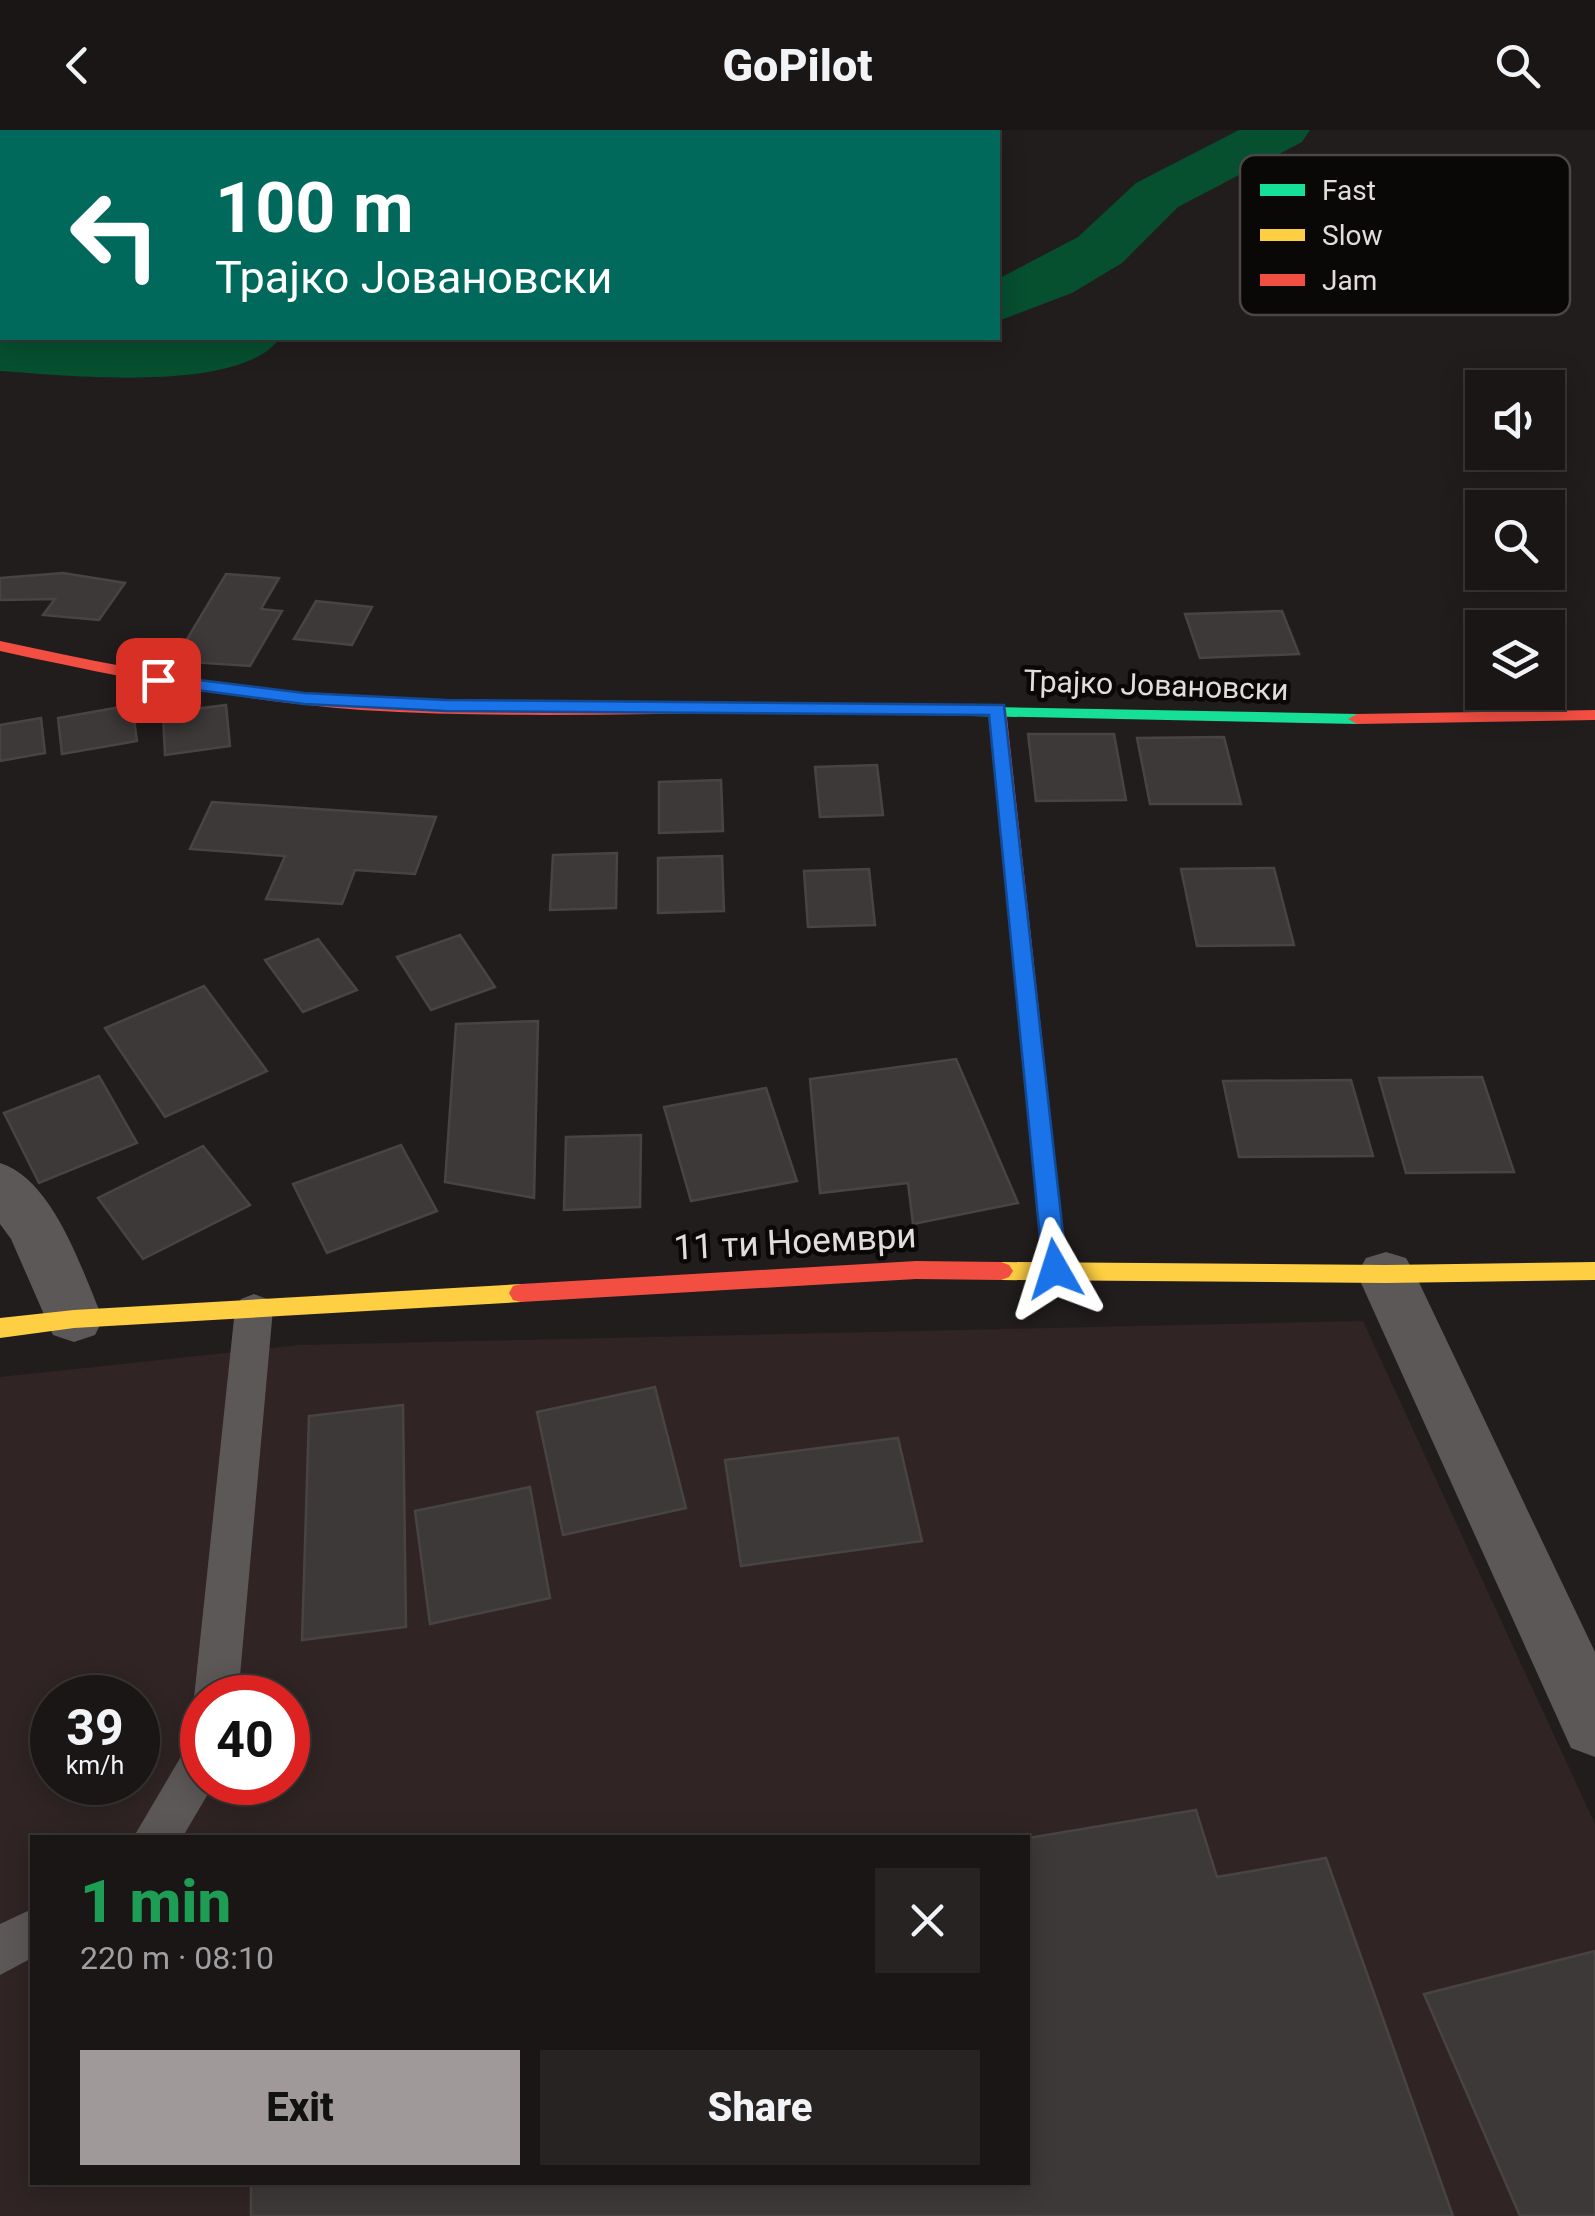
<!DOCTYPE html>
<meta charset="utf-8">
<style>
:root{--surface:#1a1616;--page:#272323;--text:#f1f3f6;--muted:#9f9fa1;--line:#383535;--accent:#9f999a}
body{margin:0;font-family:Roboto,sans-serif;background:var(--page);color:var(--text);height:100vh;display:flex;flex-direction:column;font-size:38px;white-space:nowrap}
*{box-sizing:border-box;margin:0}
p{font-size:32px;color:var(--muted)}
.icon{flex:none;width:55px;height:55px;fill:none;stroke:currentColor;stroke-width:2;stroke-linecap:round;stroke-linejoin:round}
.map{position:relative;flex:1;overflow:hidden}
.details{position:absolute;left:30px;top:1705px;width:1000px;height:350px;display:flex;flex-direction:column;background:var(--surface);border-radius:0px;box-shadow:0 5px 25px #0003,0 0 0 2px var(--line)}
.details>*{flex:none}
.hud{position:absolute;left:0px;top:0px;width:1000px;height:210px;box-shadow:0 5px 25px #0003,0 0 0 2px var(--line);background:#00695c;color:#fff;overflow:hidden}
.fabs{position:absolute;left:1465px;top:240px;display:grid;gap:20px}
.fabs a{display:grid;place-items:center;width:100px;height:100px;border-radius:0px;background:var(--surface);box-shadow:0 5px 25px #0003,0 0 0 2px var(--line);font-size:50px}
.speed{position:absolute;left:30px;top:1545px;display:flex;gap:20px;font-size:50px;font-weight:700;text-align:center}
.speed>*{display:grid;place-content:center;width:130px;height:130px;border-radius:50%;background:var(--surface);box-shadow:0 5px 25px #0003,0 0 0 2px var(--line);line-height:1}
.speed small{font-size:25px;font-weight:400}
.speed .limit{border:15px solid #d22;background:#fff;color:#111}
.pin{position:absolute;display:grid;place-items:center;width:85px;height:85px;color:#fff;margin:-42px;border-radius:20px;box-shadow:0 5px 15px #0006}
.me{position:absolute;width:110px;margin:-55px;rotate:354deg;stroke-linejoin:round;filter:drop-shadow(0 0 8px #0008)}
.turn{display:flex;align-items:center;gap:35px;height:210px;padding:0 50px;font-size:45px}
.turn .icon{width:130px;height:130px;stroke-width:2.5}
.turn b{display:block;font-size:70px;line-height:85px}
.round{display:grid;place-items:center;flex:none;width:105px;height:105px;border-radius:0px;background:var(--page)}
.summary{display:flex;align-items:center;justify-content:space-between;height:170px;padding:0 50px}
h1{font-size:60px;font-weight:800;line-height:75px;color:#1e9e55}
.cta{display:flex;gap:20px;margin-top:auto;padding:20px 50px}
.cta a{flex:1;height:115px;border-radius:0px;background:var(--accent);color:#111;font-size:40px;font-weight:800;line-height:115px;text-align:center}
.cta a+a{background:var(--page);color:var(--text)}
header{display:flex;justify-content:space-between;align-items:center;height:130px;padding:0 50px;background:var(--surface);font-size:45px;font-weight:800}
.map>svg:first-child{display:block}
.built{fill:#302424;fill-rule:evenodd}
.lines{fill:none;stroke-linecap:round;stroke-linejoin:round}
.river{fill:#064f2f;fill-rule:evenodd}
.building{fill:#3d3939;stroke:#484444;stroke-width:2.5}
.lane{fill:#5c5858;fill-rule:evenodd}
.street{fill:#5c5858;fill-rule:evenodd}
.fast{fill:#16e098;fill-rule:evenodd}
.slow{fill:#ffcf43;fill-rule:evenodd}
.jam{fill:#f24e42;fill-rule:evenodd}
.route{fill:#1a73e8;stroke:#114b97;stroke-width:2.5}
.labels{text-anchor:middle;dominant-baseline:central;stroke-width:9;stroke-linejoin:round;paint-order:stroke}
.far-street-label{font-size:30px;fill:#e2dcdd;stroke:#0a0707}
.street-label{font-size:35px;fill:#e2dcdd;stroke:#0a0707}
.key{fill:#0a0707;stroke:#4b4747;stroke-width:2.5}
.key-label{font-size:28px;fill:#e2dcdd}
</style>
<header><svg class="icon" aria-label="back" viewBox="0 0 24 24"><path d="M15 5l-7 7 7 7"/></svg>GoPilot<svg class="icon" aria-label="search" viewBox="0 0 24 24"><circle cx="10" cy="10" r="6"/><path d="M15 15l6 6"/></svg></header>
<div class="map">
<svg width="1595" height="2086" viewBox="0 0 1595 2086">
<rect width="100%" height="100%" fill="#221d1d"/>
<path class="built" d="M 1363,1191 L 1595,1694 L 1595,2086 L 0,2086 L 0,1247 L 300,1215 ZM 52,1568 L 138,1568 L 138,1652 L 52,1652 ZM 202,1568 L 288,1568 L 288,1652 L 202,1652 ZM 32,1708 L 1028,1708 L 1028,2052 L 32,2052 Z"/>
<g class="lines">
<g class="river">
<polygon points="1239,0 1310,0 1302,12 1178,77 1122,133 1072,163 998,191 998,149 1078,107 1136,53"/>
<path d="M 0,201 L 2,208 L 280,208 C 240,265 63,245 0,241 Z"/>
</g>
</g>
<g class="building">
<polygon points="63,443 125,453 99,490 43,485 55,469 0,470 0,448"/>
<polygon points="226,444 279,448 261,479 282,481 250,536 174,531"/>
<polygon points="316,471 372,477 352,515 294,509"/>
<polygon points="1282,481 1299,524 1200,528 1185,484"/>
<polygon points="132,575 137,611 62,624 58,588"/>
<polygon points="226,575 230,616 165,625 163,583"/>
<polygon points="41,588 45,623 0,631 0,595"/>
<polygon points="1028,604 1114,604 1126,670 1036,671"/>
<polygon points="1224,607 1241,674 1150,674 1137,608"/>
<polygon points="877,635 883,685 820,687 815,637"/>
<polygon points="721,650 723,701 659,703 659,652"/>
<polygon points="212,672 436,687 415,744 355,740 342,774 266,769 285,726 190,719"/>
<polygon points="617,723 616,778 550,780 553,725"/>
<polygon points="722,726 724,781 658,783 658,728"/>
<polygon points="1274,738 1294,815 1197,816 1181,739"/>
<polygon points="869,739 875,795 808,797 804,741"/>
<polygon points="460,805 495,857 431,880 397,827"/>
<polygon points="318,809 357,860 303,882 265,830"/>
<polygon points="204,856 267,941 165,987 105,898"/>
<polygon points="538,891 534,1068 445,1052 456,894"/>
<polygon points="956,929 1018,1073 913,1094 908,1053 820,1063 810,949"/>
<polygon points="99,946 137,1013 39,1053 4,983"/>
<polygon points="1482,947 1514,1042 1406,1043 1379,948"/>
<polygon points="1351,950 1373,1026 1239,1027 1223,951"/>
<polygon points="766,958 797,1051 691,1071 664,977"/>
<polygon points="641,1005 640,1077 564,1080 566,1007"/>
<polygon points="401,1015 437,1081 327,1123 293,1054"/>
<polygon points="203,1016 250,1075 143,1129 98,1068"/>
<polygon points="655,1257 686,1378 563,1405 537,1282"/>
<polygon points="403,1275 406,1497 302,1510 309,1286"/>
<polygon points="898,1308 922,1411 741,1436 725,1330"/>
<polygon points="530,1357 550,1468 430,1494 415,1381"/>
<polygon points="1196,1680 1217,1747 1326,1728 1453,2086 251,2086 251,2052 1028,2052 1028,1708"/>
<polygon points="1595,1821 1595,2086 1520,2086 1424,1864"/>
</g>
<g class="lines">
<g class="lane">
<polygon points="254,1164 267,1169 273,1179 238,1568 202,1568 202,1583 194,1568 235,1179 241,1169"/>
<polygon points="202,1612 202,1652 215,1652 182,1708 133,1708 186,1618"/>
<polygon points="32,1779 32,1828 0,1845 0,1794"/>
</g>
<g class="street">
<path d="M 0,1033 C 54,1050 82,1141 103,1189 L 95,1205 L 74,1212 L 53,1205 L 11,1109 L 0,1094 Z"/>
<polygon points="1386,1122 1406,1128 1415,1144 1595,1522 1595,1627 1571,1618 1357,1144 1366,1128"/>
</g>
<g class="fast">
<polygon points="789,573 1357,584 1366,589 1357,594 783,582 780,578"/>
<polygon points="1041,991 1052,999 1067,1139 1063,1145 1047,1145 1043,1139 1030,999"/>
</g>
<g class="slow">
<polygon points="1001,1132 1386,1135 1595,1132 1595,1150 1386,1153 1001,1150 993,1147 989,1141 993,1135"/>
<polygon points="521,1154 529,1156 533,1163 529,1170 521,1172 74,1198 0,1208 0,1188 74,1180"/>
</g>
<g class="jam">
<path d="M 0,511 C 119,537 239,560 362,569 C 504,579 647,573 789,573 L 798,578 L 789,583 C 647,583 504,589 361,580 C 239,571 119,547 0,521 Z"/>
<polygon points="997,574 1006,579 1052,999 1041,1007 1030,999 988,579"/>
<polygon points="1595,580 1595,590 1357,594 1348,589 1357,584"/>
<polygon points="916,1131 1001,1132 1009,1135 1013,1141 1009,1147 1001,1150 916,1149 521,1172 513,1170 509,1163 513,1156 521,1154"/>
</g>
</g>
<polygon class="route" points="158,545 304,563 446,570 1004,575 1067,1139 1063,1146 1047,1146 1043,1139 989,585 446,581 304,574 152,554 149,550"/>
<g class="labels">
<g class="far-street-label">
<text transform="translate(1156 555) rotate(2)">Трајко Јовановски</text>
</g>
<g class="street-label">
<text transform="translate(795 1112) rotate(-3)">11 ти Ноември</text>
</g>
</g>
<rect x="1240" y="25" width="330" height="160" rx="15" class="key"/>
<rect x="1260" y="54" width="45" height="12" fill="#16e098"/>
<rect x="1260" y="99" width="45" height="12" fill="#ffcf43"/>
<rect x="1260" y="144" width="45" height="12" fill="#f24e42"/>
<g class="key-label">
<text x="1322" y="70">Fast</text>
<text x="1322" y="115">Slow</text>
<text x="1322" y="160">Jam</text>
</g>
</svg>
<div class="fabs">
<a><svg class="icon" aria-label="sound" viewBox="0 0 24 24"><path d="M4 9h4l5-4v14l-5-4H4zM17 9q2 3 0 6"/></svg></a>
<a><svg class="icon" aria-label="search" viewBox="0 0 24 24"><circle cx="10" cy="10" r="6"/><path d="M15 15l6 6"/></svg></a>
<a><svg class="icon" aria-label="layers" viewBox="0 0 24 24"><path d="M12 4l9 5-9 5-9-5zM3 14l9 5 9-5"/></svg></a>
</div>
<div class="speed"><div>39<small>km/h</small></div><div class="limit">40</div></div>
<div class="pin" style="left:158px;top:550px;background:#d93025"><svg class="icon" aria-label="arrive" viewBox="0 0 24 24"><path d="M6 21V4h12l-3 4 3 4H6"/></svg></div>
<svg class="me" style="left:1055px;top:1139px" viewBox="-20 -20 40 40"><path d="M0-17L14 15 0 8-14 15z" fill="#1a73e8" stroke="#fff" stroke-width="4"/></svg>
<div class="hud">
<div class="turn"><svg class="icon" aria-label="left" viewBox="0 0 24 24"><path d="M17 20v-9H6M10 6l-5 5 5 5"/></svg><div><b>100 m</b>Трајко Јовановски</div></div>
</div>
<section class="details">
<div class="summary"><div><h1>1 min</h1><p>220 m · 08:10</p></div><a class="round"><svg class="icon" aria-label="close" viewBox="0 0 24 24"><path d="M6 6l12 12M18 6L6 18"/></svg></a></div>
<div class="cta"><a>Exit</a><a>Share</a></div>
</section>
</div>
